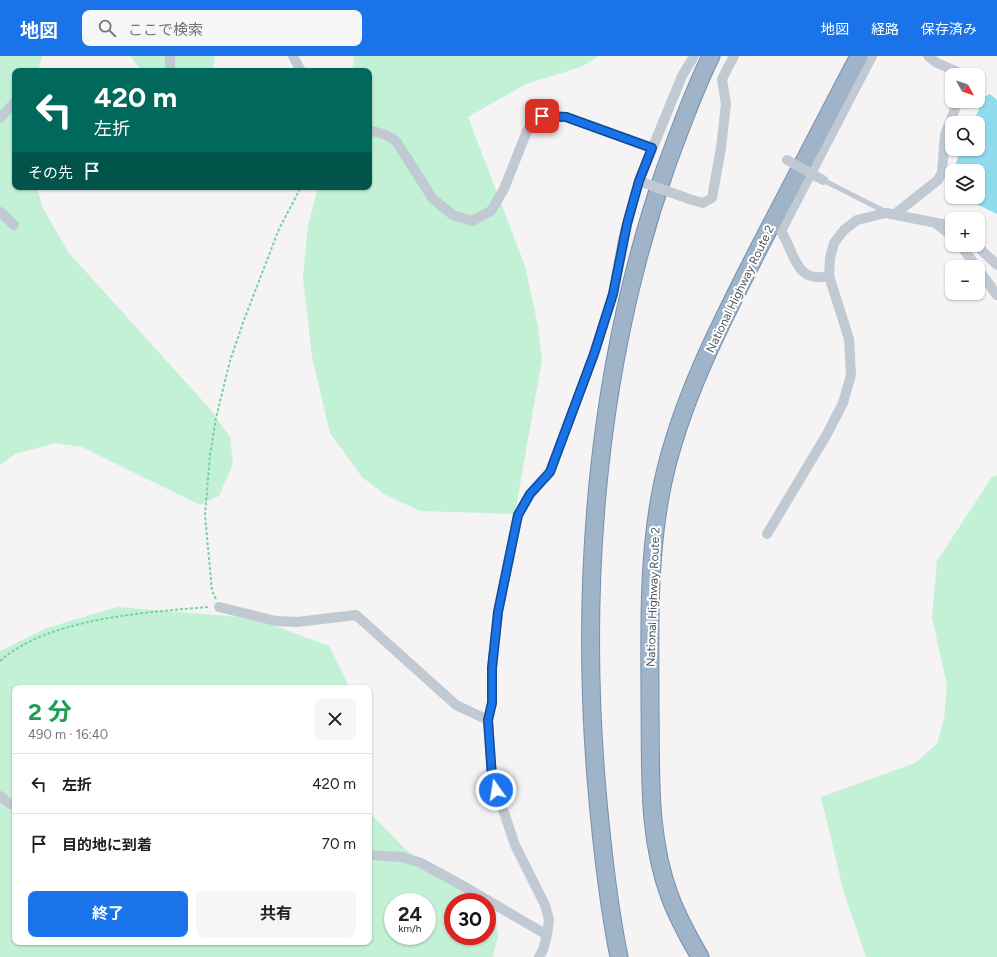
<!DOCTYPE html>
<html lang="ja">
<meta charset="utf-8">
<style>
:root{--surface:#fff;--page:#f6f6f6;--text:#202124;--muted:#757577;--line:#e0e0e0;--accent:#1a73e8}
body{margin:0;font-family:Figtree,"Noto Sans JP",sans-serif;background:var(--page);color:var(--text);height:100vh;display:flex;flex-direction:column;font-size:15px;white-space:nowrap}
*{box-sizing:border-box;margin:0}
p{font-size:13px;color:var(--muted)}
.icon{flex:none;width:22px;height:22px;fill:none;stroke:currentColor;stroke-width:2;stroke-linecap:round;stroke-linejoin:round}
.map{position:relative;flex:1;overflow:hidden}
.details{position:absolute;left:12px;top:629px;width:360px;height:260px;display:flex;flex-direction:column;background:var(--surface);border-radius:8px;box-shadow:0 1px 3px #0004}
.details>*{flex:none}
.guide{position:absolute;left:12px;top:12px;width:360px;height:122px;border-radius:8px;box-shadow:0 1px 3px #0004;background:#00695c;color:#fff;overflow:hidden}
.needle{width:26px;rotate:130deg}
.tools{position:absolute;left:945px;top:12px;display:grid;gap:8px}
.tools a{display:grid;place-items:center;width:40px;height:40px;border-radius:8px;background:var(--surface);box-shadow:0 1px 3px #0004;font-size:20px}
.speed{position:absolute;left:384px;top:837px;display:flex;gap:8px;font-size:20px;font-weight:700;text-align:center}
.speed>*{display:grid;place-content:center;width:52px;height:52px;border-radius:50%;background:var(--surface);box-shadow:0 1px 3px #0004;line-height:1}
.speed small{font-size:10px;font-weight:400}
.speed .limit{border:6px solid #d22;background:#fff;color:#111}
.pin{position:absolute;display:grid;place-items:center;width:34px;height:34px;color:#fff;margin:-17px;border-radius:8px;box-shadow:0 2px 6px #0006}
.me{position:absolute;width:44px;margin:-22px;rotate:347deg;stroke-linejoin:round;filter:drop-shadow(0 0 3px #0008)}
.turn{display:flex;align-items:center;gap:14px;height:84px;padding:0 16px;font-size:18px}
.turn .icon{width:52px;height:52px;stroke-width:2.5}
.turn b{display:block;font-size:28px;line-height:34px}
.then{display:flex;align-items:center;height:38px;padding:0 16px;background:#0003;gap:8px;font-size:15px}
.round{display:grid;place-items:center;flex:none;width:42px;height:42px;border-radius:8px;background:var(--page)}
.summary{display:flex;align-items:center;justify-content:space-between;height:68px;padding:0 16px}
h1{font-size:24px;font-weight:700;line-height:30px;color:#1e9e55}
.primary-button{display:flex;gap:8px;margin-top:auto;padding:8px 16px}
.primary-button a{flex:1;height:46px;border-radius:8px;background:var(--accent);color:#fff;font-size:16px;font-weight:700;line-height:46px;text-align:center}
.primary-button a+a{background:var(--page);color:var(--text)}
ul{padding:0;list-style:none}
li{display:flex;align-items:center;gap:12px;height:60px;padding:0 16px;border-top:1px solid var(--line)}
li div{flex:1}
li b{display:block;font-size:15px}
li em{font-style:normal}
header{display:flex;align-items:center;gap:24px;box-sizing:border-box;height:56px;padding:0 20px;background:var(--accent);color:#fff}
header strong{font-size:19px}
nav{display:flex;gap:22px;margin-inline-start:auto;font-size:14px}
.search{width:280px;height:36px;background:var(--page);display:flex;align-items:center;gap:10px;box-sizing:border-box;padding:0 14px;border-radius:8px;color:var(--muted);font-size:15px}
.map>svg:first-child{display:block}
.green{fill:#c3f1d5;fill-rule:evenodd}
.water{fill:#90daee}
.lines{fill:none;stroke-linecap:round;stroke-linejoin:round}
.trunk-casing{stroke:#7690ad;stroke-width:19}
.path{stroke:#7ad0a6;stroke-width:2;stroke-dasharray:3 2;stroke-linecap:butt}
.service{stroke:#c1cad2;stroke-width:5}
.minor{stroke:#c1cad2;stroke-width:10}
.trunk{stroke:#9fb4c9;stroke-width:17}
.minor-bridge{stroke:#c1cad2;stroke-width:10}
.route-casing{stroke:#114b97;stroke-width:10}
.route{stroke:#1a73e8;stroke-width:7}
.labels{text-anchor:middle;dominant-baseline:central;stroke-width:4;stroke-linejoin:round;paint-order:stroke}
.street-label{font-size:12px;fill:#4a5661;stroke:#fff}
</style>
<header>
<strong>地図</strong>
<div class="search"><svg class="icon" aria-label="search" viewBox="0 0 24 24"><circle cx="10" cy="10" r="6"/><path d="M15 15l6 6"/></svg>ここで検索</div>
<nav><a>地図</a><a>経路</a><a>保存済み</a></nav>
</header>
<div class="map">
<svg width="997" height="901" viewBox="0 0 997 901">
<rect width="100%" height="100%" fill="#f5f3f3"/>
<g class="green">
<polygon points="0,0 42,0 38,15 15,15 15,131 37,131 43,152 68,196 210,353 230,381 233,408 219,440 200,449 82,391 55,387 15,398 0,409"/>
<polygon points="130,0 215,0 213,15 142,15"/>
<polygon points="354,0 599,0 581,11 526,28 468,61 525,210 538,270 542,303 515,458 420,455 384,438 362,421 330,377 312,301 303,221 308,170 318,131 369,131 369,15 352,15"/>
<polygon points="997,419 997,901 866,901 844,837 821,741 915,707 937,688 944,663 947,629 932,561 937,505 992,421"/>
<path d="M 117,551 L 253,562 L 329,590 L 350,632 L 15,632 L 15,886 L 369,886 L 369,740 L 372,759 L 406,794 L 492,848 L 498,880 L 493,901 L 0,901 L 0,595 L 47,572 ZM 393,846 L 427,846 L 427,880 L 393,880 ZM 453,846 L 487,846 L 487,880 L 453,880 Z"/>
</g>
<polygon class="water" points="990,38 997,44 997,158 962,141 978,141 978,115 953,115 961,93 978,93 978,67 973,67 984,41"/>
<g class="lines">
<g class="trunk-casing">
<g id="trunk">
<path d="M 619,901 C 607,842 601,782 596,722 C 580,518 598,306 666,111 C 680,74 693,36 711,0"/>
<path d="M 700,901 C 689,882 678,862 670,841 C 647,780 651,715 650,651 C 650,577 647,500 663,426 C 681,343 721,267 759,192 C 792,128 825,64 859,0"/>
</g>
</g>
<g class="path">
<polyline points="216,543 212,535 205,459 210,399 216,362 230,305 244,264 279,173 301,131"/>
<path d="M 0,605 C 48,562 147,556 209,551"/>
</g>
<polyline class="service" points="823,124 886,156"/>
<g class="minor">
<polyline points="293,0 301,15"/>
<polyline points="928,0 937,7 965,19"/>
<polyline points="170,15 170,0"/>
<polyline points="0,62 15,46"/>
<polyline points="369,74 386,79 396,85 433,143 453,159 472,165 491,155 504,133 527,75 542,59 567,61 652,92"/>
<polyline points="689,143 703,147 712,142 721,92 726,48 722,23 734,0"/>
<polyline points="0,156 14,169"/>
<polyline points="895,158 938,124 942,116 945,79 958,45"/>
<polyline points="937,168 952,180"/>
<polyline points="960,189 977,211"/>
<polyline points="976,189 997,209"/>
<polyline points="978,213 997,239"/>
<path d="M 829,220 C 795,228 795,197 781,175 L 872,0"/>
<polyline points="767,478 827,378 843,347 851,319 849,283 829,220 830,202 834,187 844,174 857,164 886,157 952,170"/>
<polyline points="219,551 276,565 297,566 356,559 456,649 488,664"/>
<polyline points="0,740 10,748 15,749"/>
<polyline points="369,799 402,801 421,807 465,831 547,879"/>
<polyline points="539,901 543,894 547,879 549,864 545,849 515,789 492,721 488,664 492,647 492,612 498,556 518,459 530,438 550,416 594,298 613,238 623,183 639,125 682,20 694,0"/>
</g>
<use href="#trunk" class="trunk"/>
<g class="minor-bridge">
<polyline points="787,104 823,124"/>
<polyline points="639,125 689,143"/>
</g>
</g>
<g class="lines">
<g class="route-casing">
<polyline id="route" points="496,734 492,721 488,664 492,647 492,612 498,556 518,459 530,438 550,416 594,298 613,238 627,168 639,125 652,92 566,61 542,60"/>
</g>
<use href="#route" class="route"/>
</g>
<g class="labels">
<g class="street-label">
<text transform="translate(740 233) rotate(-64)">National Highway Route 2</text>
<text transform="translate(653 541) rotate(-88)">National Highway Route 2</text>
</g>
</g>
</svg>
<div class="tools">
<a><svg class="needle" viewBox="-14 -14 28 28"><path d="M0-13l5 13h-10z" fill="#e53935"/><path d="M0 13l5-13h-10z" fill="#757577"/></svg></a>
<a><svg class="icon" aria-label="search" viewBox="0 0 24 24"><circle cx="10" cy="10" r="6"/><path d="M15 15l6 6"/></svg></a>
<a><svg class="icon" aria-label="layers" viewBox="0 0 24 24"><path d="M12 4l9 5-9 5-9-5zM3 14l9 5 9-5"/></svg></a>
<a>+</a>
<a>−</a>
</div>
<div class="speed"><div>24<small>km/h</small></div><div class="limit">30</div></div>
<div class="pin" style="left:542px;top:60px;background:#d93025"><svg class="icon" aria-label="arrive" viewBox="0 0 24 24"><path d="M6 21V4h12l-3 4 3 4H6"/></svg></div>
<svg class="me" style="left:496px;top:734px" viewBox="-20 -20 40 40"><circle r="17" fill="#1a73e8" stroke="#fff" stroke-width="3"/><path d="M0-11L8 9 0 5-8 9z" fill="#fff"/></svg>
<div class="guide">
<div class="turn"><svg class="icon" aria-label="left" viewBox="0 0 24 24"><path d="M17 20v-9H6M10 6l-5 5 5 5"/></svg><div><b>420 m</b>左折</div></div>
<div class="then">その先<svg class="icon" aria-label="arrive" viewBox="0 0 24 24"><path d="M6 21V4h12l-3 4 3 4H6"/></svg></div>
</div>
<section class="details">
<div class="summary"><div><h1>2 分</h1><p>490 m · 16:40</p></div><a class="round"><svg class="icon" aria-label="close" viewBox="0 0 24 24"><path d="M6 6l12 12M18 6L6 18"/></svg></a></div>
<ul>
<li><svg class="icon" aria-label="left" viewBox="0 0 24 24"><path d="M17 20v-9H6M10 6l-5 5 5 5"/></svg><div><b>左折</b></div><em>420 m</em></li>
<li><svg class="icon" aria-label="arrive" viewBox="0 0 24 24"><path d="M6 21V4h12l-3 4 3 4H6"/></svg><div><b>目的地に到着</b></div><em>70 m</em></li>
</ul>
<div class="primary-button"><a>終了</a><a>共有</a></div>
</section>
</div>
